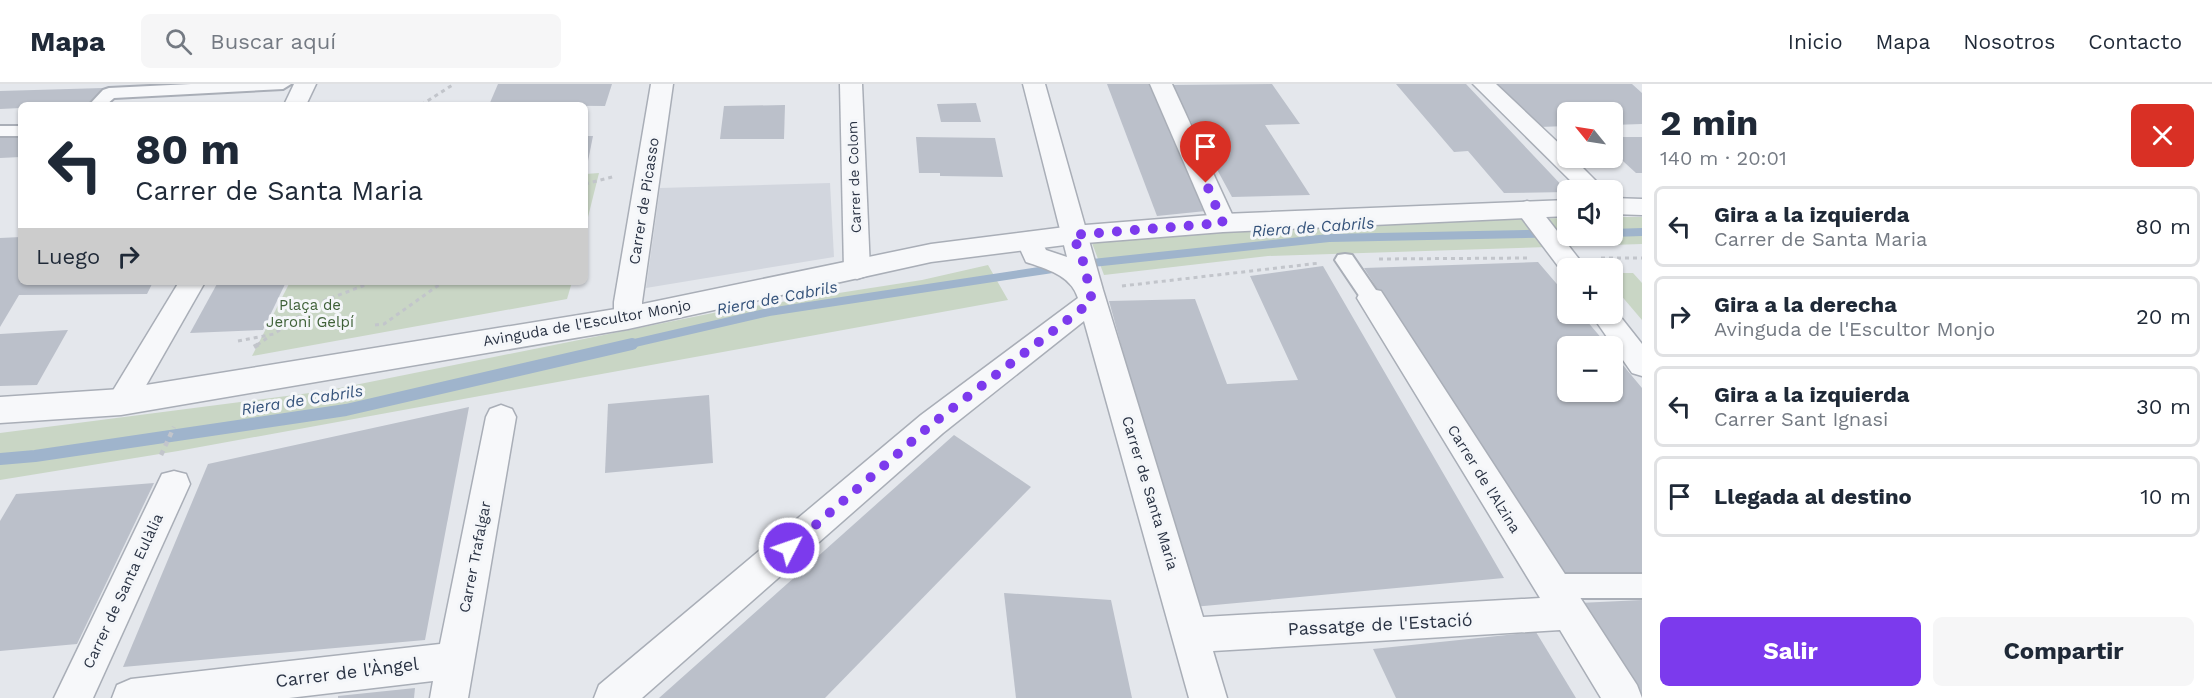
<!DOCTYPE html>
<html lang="es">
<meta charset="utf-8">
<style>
:root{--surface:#fff;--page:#f6f6f7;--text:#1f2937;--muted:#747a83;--line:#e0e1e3;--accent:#7c3aed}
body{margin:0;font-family:"Work Sans",sans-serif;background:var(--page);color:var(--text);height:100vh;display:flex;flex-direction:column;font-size:22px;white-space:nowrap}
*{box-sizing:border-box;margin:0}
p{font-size:20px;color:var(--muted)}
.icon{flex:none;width:33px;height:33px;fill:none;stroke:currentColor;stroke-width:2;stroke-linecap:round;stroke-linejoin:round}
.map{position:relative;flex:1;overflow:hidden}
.sheet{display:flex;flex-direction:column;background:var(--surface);width:570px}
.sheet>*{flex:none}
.hud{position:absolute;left:18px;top:18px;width:570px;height:183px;border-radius:9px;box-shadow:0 2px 4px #0004;background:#fff;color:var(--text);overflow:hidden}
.needle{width:39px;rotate:300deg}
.buttons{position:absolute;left:1557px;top:18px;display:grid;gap:12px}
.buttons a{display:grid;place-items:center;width:66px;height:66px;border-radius:9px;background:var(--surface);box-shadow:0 2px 4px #0004;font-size:30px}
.pin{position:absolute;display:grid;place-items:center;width:51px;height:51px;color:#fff;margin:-62px -26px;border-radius:50% 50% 50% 0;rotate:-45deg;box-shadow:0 0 6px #0007}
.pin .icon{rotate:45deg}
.me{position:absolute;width:66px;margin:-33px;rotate:49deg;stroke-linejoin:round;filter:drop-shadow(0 0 4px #0008)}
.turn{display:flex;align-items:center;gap:21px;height:126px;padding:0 18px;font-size:27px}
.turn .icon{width:78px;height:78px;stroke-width:2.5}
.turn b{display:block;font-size:42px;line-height:51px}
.then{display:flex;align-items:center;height:57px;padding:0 18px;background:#0003;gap:12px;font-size:22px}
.round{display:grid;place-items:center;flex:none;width:63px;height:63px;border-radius:9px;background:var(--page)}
.head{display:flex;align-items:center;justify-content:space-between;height:102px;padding:0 18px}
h1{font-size:36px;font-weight:700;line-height:45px}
.primary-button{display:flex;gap:12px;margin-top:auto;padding:12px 18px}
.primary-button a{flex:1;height:69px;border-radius:9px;background:var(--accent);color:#fff;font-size:24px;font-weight:700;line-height:69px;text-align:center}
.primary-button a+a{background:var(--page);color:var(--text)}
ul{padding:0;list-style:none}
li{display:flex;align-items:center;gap:18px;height:81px;margin:0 12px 9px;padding:0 6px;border:3px solid var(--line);border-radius:9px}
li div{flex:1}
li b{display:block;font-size:22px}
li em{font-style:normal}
header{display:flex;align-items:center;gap:36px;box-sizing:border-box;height:84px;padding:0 30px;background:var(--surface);border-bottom:2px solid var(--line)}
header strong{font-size:28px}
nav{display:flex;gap:33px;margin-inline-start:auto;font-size:21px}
.search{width:420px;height:54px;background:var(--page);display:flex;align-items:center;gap:15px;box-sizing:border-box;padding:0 21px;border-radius:9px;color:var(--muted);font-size:22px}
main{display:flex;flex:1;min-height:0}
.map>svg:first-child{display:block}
.built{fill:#d2d6de}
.green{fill:#c9d6c5}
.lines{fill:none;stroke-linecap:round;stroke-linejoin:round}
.stream-far1{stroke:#9fb4cc;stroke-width:8}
.stream{stroke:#9fb4cc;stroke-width:12}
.building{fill:#bbc0ca}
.pedestrian-casing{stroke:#a9aeb7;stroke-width:4}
.minor-casing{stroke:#a9aeb7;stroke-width:3}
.tertiary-casing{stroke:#a9aeb7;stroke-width:3}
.path-far1{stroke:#c2c5cb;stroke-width:3;stroke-dasharray:4 4;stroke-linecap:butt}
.path{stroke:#c2c5cb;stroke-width:4.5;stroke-dasharray:5 5;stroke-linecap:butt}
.pedestrian{fill:#f7f8fa;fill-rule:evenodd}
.minor{fill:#f7f8fa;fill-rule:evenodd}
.tertiary{fill:#f7f8fa;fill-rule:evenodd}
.route{stroke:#7c3aed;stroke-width:10;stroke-dasharray:0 18}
.labels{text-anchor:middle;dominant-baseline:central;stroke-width:6;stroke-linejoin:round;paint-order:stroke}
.far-street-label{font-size:14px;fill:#2b3445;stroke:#f4f6f9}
.street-label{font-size:15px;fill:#2b3445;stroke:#f4f6f9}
.park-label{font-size:15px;fill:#3f6138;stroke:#f4f6f9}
.water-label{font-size:16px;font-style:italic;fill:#34527a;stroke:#f4f6f9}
.near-street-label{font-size:18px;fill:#2b3445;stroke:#f4f6f9}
</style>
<header>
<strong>Mapa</strong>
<div class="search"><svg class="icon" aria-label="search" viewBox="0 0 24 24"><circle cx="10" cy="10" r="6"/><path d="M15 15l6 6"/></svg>Buscar aquí</div>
<nav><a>Inicio</a><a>Mapa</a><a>Nosotros</a><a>Contacto</a></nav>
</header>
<main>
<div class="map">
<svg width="1642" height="614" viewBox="0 0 1642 614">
<rect width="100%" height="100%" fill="#e4e7ec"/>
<polygon class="built" points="830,99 834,173 646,204 660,104"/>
<g class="green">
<polygon points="599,89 585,145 585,90"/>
<path d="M 1613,133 L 1642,133 L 1642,160 L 1268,172 L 1104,191 L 1092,159 C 1250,143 1409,138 1567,134 L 1568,152 L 1612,152 Z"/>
<polygon points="988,181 1008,216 178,367 0,396 0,349 325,307 723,227 922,196"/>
<polygon points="1613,189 1633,189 1642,199 1642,236 1613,202"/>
<polygon points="290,198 572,198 567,215 252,272"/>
</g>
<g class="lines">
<g class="stream-far1">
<polyline points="1612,149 1642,148"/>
<polyline points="1083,180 1329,154 1568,149"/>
<polyline points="626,261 769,228 1059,184"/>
</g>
<polyline class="stream" points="0,375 35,372 346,326 632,260"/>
</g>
<g class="building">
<polygon points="498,0 612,0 605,22 489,21"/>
<polygon points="1107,0 1151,0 1206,127 1157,132"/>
<polygon points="1272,0 1300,40 1265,41 1310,111 1232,113 1171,1"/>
<polygon points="1396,0 1466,0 1568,108 1504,109 1468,67 1454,68"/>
<polygon points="1495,0 1632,0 1642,9 1642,40 1612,41 1612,28 1568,28 1568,42 1539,43"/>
<polygon points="103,4 88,21 21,21 21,24 0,25 0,7"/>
<polygon points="976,19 981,38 941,38 937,20"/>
<polygon points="785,21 784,55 720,55 724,22"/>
<polygon points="0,51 21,51 21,73 0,74"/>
<polygon points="585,52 593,52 586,87 585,87"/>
<polygon points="916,53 995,54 1003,93 940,92 940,89 919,89"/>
<polygon points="1612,53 1642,53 1642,89 1636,89 1612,67"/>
<polygon points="21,153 21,198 153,198 147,210 19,211 0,243 0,154"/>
<polygon points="1538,178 1568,213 1568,230 1581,230 1608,262 1568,262 1568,308 1612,308 1612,268 1642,304 1642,488 1559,490 1364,184"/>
<polygon points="1323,182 1504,494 1193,523 1109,217 1195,215 1227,300 1298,296 1250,192"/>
<polygon points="218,198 286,198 263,246 190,249"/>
<polygon points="68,246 37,301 0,302 0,250"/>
<polygon points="709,311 713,379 605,389 608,320"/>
<polygon points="469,323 425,556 123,583 208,380"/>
<polygon points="954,351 1031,403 825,614 659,614"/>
<polygon points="154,399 77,560 0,567 0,437 16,410"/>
<polygon points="1004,509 1111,516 1132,614 1016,614"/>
<polygon points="1642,516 1642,614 1641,614 1579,519"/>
<polygon points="1536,548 1576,614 1396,614 1373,565"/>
<polygon points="415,604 414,614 338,614 338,612"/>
</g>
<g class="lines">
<g class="pedestrian-casing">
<g id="pedestrian">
<polygon points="191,0 291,0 283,5 114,14 106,21 89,21 103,6 109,4"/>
<rect x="0" y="42" width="21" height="10"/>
<polygon points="1345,170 1352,171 1378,209 1381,214 1378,219 1371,221 1364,219 1335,176 1338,171"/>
<polygon points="1552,490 1642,490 1642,514 1552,514 1543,510 1539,502 1543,494"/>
</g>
</g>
<g class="minor-casing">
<g id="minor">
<polygon points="294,0 316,0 306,21 284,21"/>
<polygon points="651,0 673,0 642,218 642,234 638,241 628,244 618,241 614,234 614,218"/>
<polygon points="840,0 862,0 870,186 866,192 857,195 848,192 844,186"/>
<path d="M 1023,0 L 1045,0 L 1103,206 L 1203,533 L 1540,514 L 1357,214 L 1361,207 L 1371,205 L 1381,207 L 1637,601 L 1642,614 L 1601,614 L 1560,546 L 1213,567 L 1227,614 L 1189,614 L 1084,237 L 943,349 L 642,614 L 594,614 L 599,601 L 921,331 L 1078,214 C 1071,191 1046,185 1026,178 L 1016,156 L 1020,150 L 1029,148 L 1038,150 L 1046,166 L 1067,173 Z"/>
<polygon points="1150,0 1172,0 1236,139 1232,145 1223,147 1214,145 1210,139"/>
<polygon points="1473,0 1496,0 1568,68 1568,74 1573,74 1605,106 1580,106"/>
<polygon points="1527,117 1536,120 1586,184 1568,184 1568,191 1564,190 1515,125 1518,120"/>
<polygon points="179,198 205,198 132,326 121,330 110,326 106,318"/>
<polygon points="1612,222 1642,260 1642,292 1632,289 1591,230 1612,230"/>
<polygon points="501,321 512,325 516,333 468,614 430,614 433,597 289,614 112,614 117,601 131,595 440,560 486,333 490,325"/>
<polygon points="174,387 186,390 190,400 93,614 54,614 162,390"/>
</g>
</g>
<g class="tertiary-casing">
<g id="tertiary">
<polygon points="1612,114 1642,115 1642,131 1612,130"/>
<polygon points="1568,116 1568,132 1223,148 1073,160 931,178 628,245 121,331 0,339 0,313 121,305 628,223 931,160 1073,142 1223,130"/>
</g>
</g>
<g class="path-far1">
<polyline points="421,21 454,0"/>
<polyline points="585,100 616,92"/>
<polyline points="1601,174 1642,174"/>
<polyline points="1379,175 1527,174"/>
<polyline points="1122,202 1320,179"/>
<polyline points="375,241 384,240 443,198"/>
<polyline points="238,257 274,250 318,219 373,198"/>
<polyline points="257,261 270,252"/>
</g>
<g class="path">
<polyline points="254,263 259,260"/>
<polyline points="161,371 174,343"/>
</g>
<use href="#pedestrian" class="pedestrian"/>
<use href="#minor" class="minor"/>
<use href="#tertiary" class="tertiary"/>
</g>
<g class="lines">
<polyline class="route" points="789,464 932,340 1092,217 1084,180 1073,151 1223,139 1206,99"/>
</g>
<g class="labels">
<g class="far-street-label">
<text transform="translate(854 93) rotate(-92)">Carrer de Colom</text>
</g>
<g class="street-label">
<text transform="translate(644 117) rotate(-81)">Carrer de Picasso</text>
<text transform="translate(587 239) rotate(-10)">Avinguda de l'Escultor Monjo</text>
<text transform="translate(1484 395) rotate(58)">Carrer de l'Alzina</text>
<text transform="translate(1150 409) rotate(73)">Carrer de Santa Maria</text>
<text transform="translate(475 473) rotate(-79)">Carrer Trafalgar</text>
<text transform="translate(123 507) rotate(-65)">Carrer de Santa Eulàlia</text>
</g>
<g class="park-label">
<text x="310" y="221">Plaça de<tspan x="310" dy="17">Jeroni Gelpí</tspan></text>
</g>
<g class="water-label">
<text transform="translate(1313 143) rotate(-4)">Riera de Cabrils</text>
<text transform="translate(777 214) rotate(-11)">Riera de Cabrils</text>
<text transform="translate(302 316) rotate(-9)">Riera de Cabrils</text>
</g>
<g class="near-street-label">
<text transform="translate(1380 540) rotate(-3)">Passatge de l'Estació</text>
<text transform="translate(347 588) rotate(-7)">Carrer de l'Àngel</text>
</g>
</g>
</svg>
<div class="buttons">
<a><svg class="needle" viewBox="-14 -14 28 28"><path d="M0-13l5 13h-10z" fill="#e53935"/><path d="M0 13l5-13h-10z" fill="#747a83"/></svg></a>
<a><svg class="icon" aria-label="sound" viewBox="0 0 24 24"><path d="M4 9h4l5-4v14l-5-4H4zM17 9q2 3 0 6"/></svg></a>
<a>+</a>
<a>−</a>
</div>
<div class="pin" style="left:1206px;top:99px;background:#d93025"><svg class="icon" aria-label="arrive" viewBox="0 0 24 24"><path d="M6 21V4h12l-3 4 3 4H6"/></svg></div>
<svg class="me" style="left:789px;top:464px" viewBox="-20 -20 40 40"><circle r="17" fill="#7c3aed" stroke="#fff" stroke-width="3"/><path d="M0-11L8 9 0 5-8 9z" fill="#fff"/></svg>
<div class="hud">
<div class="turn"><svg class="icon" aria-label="left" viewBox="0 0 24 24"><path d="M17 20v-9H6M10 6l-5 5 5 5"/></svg><div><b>80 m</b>Carrer de Santa Maria</div></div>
<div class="then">Luego<svg class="icon" aria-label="right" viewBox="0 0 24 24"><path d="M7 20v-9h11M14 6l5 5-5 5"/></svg></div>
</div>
</div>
<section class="sheet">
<div class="head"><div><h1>2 min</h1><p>140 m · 20:01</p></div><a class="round" style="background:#d93025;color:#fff"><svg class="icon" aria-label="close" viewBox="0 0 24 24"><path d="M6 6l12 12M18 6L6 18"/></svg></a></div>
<ul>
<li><svg class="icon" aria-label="left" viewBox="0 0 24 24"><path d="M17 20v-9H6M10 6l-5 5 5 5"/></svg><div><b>Gira a la izquierda</b><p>Carrer de Santa Maria</p></div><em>80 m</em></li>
<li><svg class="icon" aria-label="right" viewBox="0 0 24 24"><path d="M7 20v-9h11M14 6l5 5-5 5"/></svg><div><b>Gira a la derecha</b><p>Avinguda de l'Escultor Monjo</p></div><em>20 m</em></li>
<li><svg class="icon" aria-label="left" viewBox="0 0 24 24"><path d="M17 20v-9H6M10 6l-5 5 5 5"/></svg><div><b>Gira a la izquierda</b><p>Carrer Sant Ignasi</p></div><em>30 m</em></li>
<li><svg class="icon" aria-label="arrive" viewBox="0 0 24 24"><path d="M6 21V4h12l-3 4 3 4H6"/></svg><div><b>Llegada al destino</b></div><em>10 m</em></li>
</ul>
<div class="primary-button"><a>Salir</a><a>Compartir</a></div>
</section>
</main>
